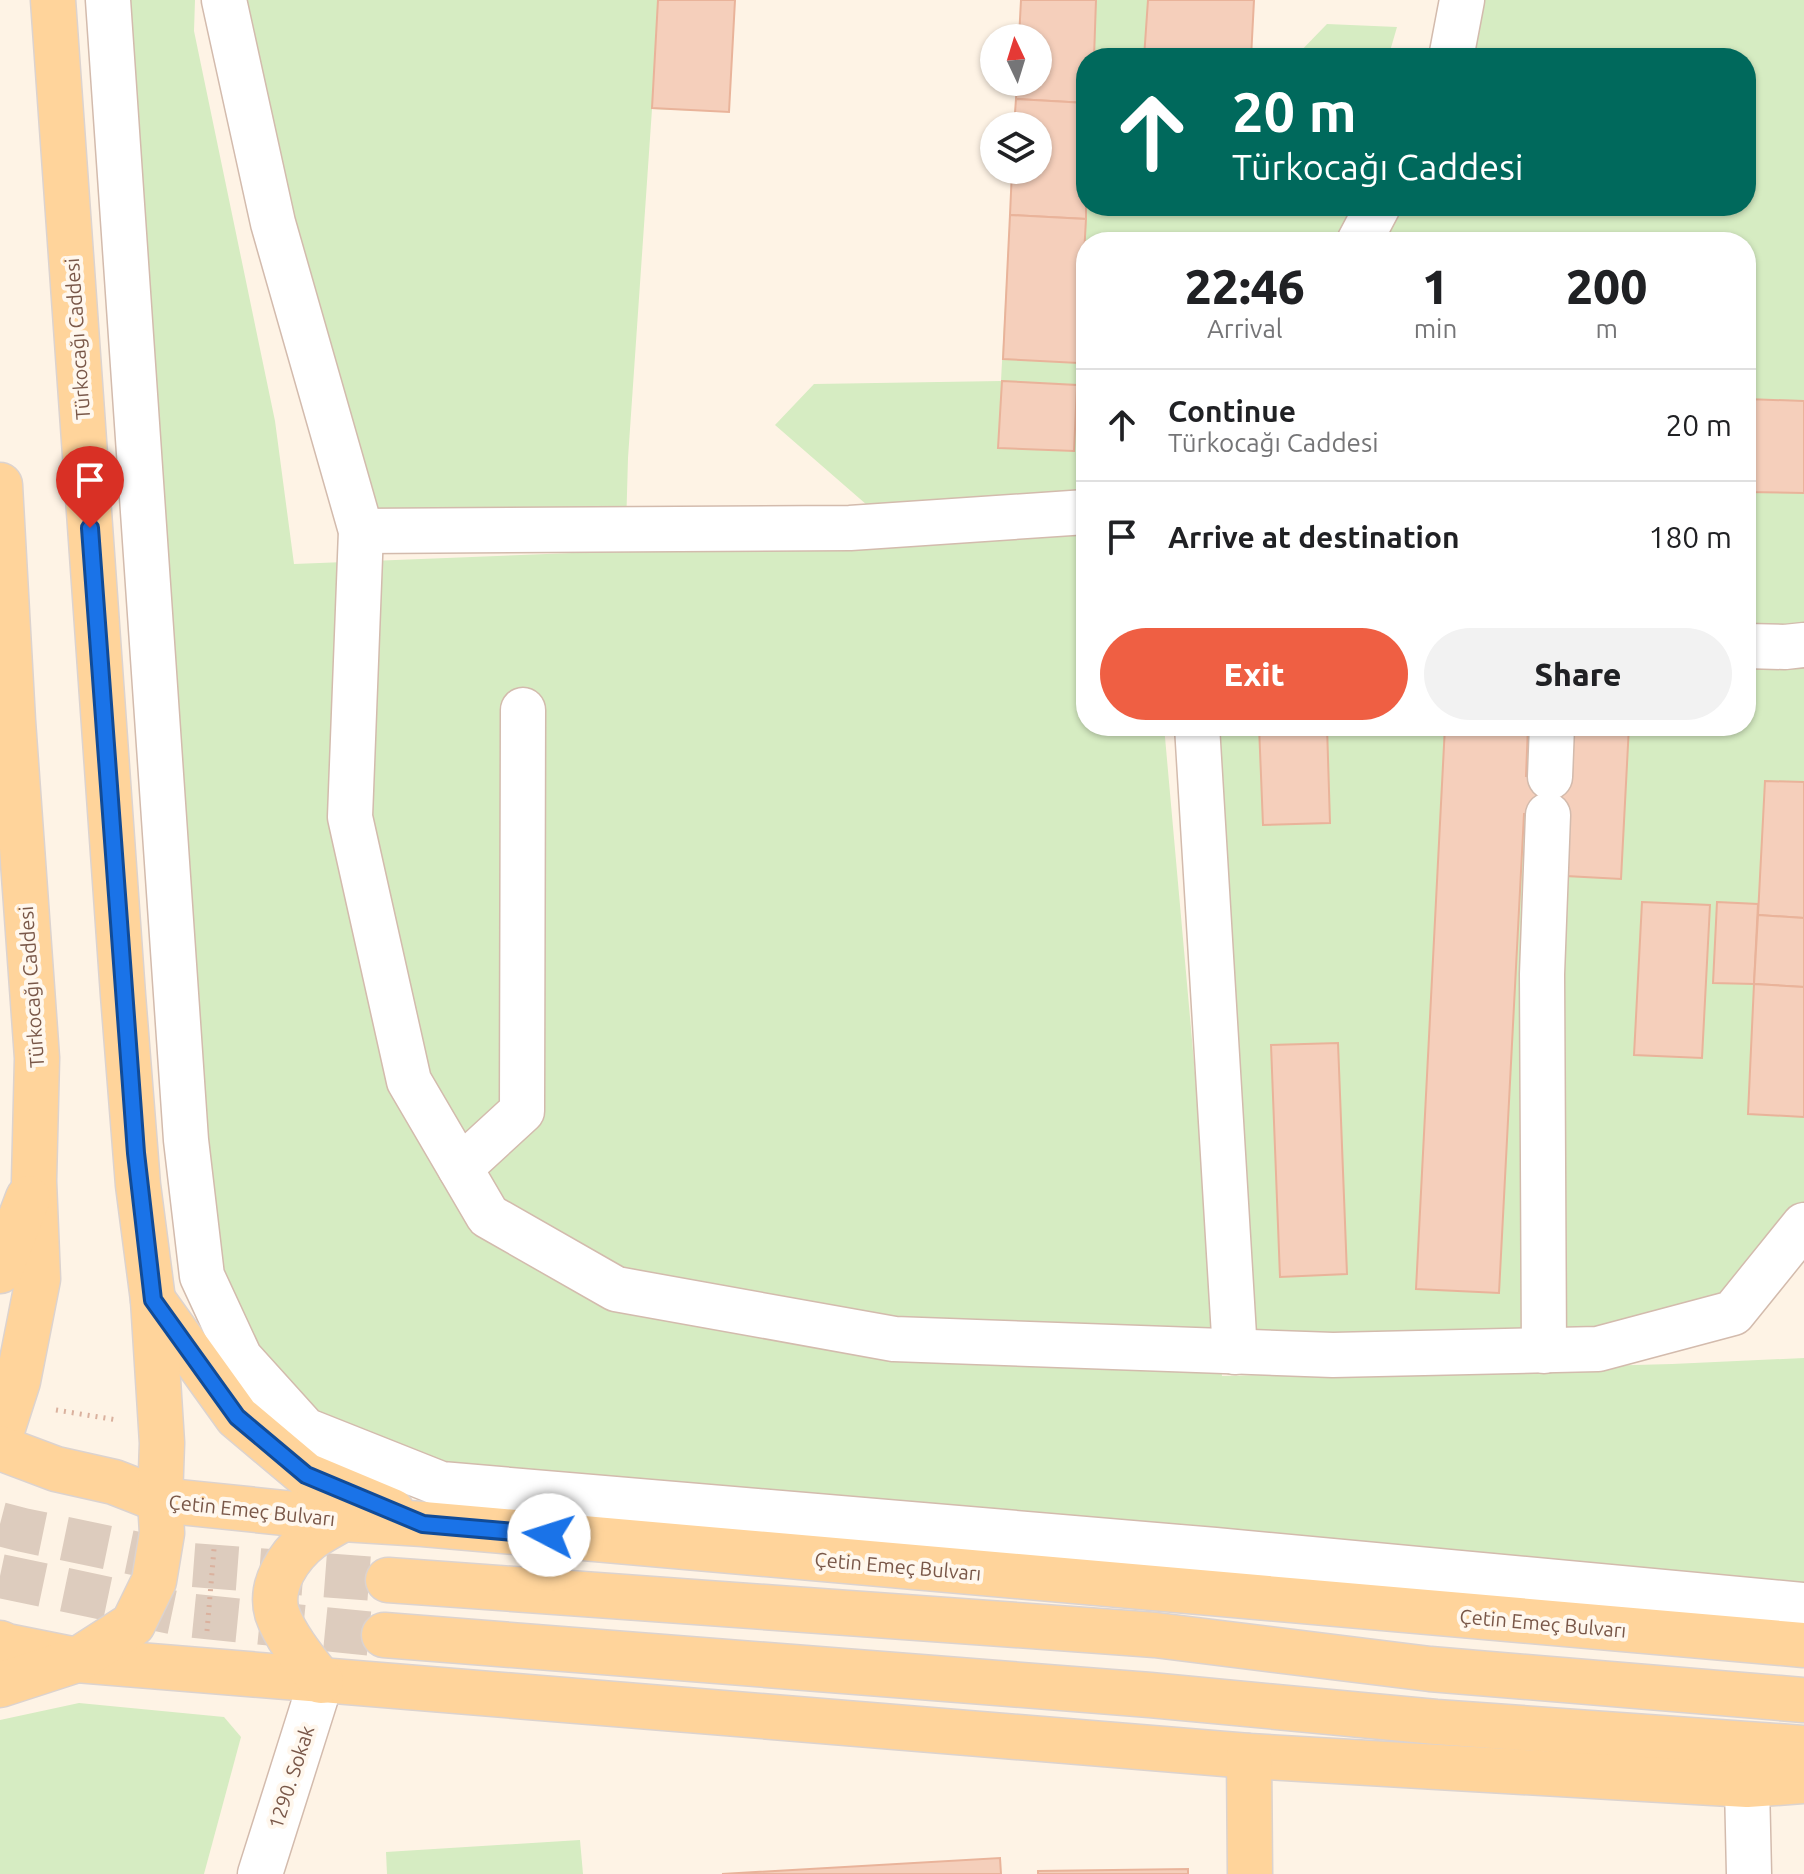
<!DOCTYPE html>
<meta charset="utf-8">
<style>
:root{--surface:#fff;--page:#f2f2f2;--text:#202124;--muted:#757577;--line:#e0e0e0;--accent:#ef5f43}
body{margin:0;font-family:Ubuntu,sans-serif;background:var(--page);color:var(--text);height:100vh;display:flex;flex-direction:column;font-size:30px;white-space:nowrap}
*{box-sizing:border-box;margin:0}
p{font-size:26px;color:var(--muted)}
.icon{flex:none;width:44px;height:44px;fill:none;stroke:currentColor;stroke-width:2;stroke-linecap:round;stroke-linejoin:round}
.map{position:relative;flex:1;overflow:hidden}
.side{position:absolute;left:1076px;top:232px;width:680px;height:504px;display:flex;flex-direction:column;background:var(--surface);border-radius:32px;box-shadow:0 2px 6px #0004}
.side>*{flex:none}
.top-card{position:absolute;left:1076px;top:48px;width:680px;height:168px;border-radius:32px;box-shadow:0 2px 6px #0004;background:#00695c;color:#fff;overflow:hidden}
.needle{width:52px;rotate:356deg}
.buttons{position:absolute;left:980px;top:24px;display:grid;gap:16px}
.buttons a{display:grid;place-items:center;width:72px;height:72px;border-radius:50%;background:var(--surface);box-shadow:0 2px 6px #0004;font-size:40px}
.pin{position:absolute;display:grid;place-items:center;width:68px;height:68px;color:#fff;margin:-82px -34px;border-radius:50% 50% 50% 0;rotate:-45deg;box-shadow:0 0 8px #0007}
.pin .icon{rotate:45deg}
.me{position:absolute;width:88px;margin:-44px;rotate:275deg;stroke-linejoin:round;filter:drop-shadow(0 0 6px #0008)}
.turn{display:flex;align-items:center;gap:28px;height:168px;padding:0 24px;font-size:36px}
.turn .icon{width:104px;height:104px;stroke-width:2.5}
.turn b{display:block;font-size:56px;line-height:68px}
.eta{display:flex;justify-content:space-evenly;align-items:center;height:136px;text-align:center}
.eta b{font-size:48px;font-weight:800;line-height:56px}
.button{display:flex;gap:16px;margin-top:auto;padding:16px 24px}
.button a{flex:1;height:92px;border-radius:48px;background:var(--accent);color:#fff;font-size:32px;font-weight:800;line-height:92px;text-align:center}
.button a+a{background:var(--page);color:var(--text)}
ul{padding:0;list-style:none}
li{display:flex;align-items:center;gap:24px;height:112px;padding:0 24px;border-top:2px solid var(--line)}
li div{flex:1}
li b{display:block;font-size:30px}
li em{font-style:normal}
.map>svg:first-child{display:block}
.green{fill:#d6ecc2}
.building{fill:#f5cfbb;stroke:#e9b39a;stroke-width:2}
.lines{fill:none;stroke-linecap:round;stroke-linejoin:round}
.major-tunnel{stroke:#ddccbe;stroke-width:44;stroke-dasharray:44 22;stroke-linecap:butt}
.minor-casing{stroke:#d3bbad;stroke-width:47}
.major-casing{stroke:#dcd3cf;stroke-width:47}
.path{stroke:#dab19e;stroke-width:5;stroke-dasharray:2 6;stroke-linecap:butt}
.minor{stroke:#fff;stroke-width:44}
.major{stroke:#ffd49b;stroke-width:44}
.route-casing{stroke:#114b97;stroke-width:20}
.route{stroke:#1a73e8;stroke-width:14}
.labels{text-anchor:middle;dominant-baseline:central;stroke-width:8;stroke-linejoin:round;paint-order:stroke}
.street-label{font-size:20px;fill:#795748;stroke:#fff7ed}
</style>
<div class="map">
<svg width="1804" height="1874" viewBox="0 0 1804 1874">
<rect width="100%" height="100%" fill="#fef3e5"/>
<g class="green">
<polygon points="108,0 195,0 194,31 275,421 294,564 1086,533 1086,726 1164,726 1222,1376 1672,1364 1804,1358 1804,1605 441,1484 305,1430 202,1276"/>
<polygon points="224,0 735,0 729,112 652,109 628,458 626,529 361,531"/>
<polygon points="1021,0 1254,0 1251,58 1086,58 1086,206 1746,206 1746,58 1451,58 1462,0 1804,0 1804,1225 1733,1313 1598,1349 1235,1352 1197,726 1746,726 1746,242 1086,242 1086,512 890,525 775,425 814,384 1001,381 1012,170 1038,170 1038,126 1014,126 1017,82 1038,82 1038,38 1019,38"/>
<polygon points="1327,24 1397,27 1388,58 1294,58"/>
<polygon points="79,1703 224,1717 241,1737 204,1874 0,1874 0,1720"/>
<polygon points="580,1840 583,1874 387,1874 386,1852"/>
</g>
<g class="building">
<polygon points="658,0 735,0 729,112 652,108"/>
<polygon points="1021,0 1096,0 1094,58 1086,58 1086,103 1016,99 1017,82 1038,82 1038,38 1019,38"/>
<polygon points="1148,0 1254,0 1251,58 1144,58"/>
<polygon points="1016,99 1086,103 1086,219 1010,215 1012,170 1038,170 1038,126 1014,126"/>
<polygon points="1010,215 1086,219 1078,363 1003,359"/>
<polygon points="1002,381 1077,385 1074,451 998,448"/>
<polygon points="1746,399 1804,401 1804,493 1746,492"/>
<polygon points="1259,726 1327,726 1330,823 1263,825"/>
<polygon points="1445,726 1528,726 1526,776 1572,778 1574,726 1629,726 1621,879 1566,876 1570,816 1524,814 1499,1293 1416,1289"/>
<polygon points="1765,781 1804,782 1804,918 1758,915"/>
<polygon points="1642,902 1710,905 1702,1058 1634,1055"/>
<polygon points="1717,902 1758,904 1754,984 1713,983"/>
<polygon points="1758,915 1804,918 1804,987 1754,984"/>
<polygon points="1754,984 1804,987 1804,1117 1748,1114"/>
<polygon points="1338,1043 1347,1274 1280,1277 1271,1045"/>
<polygon points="1000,1858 1001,1874 722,1874"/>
<polygon points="1188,1869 1188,1874 1038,1874 1038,1871"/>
</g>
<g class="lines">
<g class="major-tunnel">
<polyline points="0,1524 23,1530 192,1565 388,1580"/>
<polyline points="0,1576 185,1615 384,1635"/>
</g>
<g class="minor-casing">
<g id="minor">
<polyline points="108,0 186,1140 202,1276 240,1358 305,1430 441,1484 1215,1550 1804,1605"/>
<polyline points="224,0 273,223 361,531 350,817 409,1081 488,1216 616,1289 894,1339 1333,1355 1598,1349 1733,1313 1804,1225"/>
<polyline points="1451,58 1462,0"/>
<polyline points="1359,242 1378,206"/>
<polyline points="361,531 850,528 1086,512"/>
<polyline points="1746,646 1785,647 1804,645"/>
<polyline points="1197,726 1235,1352"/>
<polyline points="1550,777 1552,726"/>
<polyline points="460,1168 522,1111 523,710"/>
<polyline points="1544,1351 1542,974 1548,815"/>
<polyline points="1747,1785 1749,1874"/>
<polyline points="260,1874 321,1681"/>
</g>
</g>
<g class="major-casing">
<g id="major">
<polyline points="0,485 13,721 37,1058 34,1181 38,1279 18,1381 0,1437"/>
<polyline points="0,1271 28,1198"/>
<polyline points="153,1300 237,1417 306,1475 392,1511"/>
<polyline points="0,1448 56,1469 114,1482 160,1500 343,1519 423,1524 1804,1645"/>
<polyline points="388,1580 1155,1635 1430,1669 1804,1700"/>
<polyline points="384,1635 1150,1695 1436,1722 1804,1748"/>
<polyline points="0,1643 7,1646 77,1660 1249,1756 1747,1785 1804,1781"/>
<path d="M 321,1681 C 306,1662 285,1637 277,1613 C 269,1585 289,1555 311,1538 C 321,1531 332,1525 343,1519"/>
<polyline points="0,1685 77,1660 133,1624 154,1581 162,1533 160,1500 162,1443 153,1300 138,1185 123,995 53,0"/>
<polyline points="1249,1756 1250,1874"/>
</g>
</g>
<g class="path">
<polyline points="56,1410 117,1420"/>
<polyline points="207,1631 214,1549"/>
</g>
<use href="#minor" class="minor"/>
<use href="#major" class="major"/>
</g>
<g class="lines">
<g class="route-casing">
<polyline id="route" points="90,528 136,1153 153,1300 237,1417 306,1475 423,1524 549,1535"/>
</g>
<use href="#route" class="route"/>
</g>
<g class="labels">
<g class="street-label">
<text transform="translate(77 339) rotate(-94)">Türkocağı Caddesi</text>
<text transform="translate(31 987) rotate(-94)">Türkocağı Caddesi</text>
<text transform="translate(252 1510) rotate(6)">Çetin Emeç Bulvarı</text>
<text transform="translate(898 1566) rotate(5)">Çetin Emeç Bulvarı</text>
<text transform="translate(1543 1623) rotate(5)">Çetin Emeç Bulvarı</text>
<text transform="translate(291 1777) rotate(-72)">1290. Sokak</text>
</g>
</g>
</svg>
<div class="buttons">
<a><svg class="needle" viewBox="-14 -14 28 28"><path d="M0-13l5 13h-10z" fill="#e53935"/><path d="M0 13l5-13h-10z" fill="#757577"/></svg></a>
<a><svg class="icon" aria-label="layers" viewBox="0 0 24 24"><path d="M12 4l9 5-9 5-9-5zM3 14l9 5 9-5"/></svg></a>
</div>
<div class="pin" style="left:90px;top:528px;background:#d93025"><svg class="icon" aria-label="arrive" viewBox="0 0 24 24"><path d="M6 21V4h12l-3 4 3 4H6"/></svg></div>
<svg class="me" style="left:549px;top:1535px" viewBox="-20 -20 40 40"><circle r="19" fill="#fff"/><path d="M0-13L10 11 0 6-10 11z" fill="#1a73e8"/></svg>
<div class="top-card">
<div class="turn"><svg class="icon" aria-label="ahead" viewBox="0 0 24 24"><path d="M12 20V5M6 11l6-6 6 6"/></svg><div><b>20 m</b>Türkocağı Caddesi</div></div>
</div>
<section class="side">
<div class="eta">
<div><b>22:46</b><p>Arrival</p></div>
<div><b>1</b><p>min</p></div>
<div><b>200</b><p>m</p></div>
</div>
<ul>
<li><svg class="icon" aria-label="ahead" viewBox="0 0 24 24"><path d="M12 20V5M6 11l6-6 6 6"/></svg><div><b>Continue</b><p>Türkocağı Caddesi</p></div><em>20 m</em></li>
<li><svg class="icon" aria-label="arrive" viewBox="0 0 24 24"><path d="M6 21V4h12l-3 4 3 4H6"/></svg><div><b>Arrive at destination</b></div><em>180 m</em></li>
</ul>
<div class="button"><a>Exit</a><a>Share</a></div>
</section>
</div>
